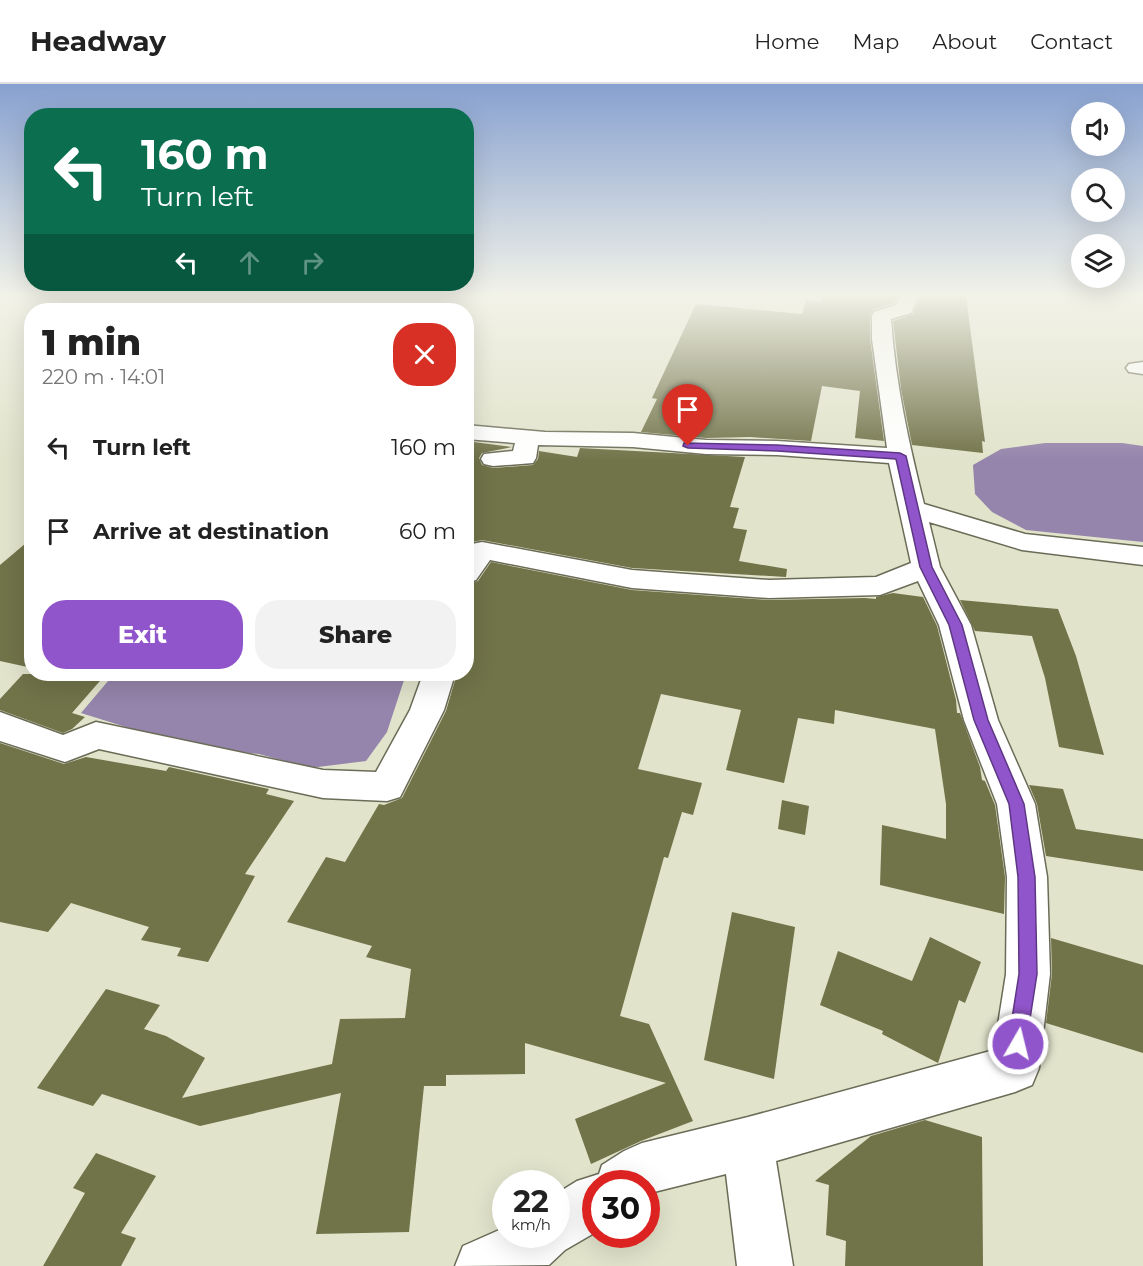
<!DOCTYPE html>
<meta charset="utf-8">
<style>
:root{--surface:#fff;--page:#f2f2f2;--text:#222;--muted:#767676;--line:#e0e0e0;--accent:#9155cb}
body{margin:0;font-family:Montserrat,sans-serif;background:var(--page);color:var(--text);height:100vh;display:flex;flex-direction:column;font-size:22px;white-space:nowrap}
*{box-sizing:border-box;margin:0}
p{font-size:20px;color:var(--muted)}
.icon{flex:none;width:33px;height:33px;fill:none;stroke:currentColor;stroke-width:2;stroke-linecap:round;stroke-linejoin:round}
.map{position:relative;flex:1;overflow:hidden}
.sheet{position:absolute;left:24px;top:219px;width:450px;height:378px;display:flex;flex-direction:column;background:var(--surface);border-radius:24px;box-shadow:0 6px 24px #0002}
.sheet>*{flex:none}
.hud{position:absolute;left:24px;top:24px;width:450px;height:183px;border-radius:24px;box-shadow:0 6px 24px #0002;background:#0b6e4f;color:#fff;overflow:hidden}
.tools{position:absolute;left:1071px;top:18px;display:grid;gap:12px}
.tools a{display:grid;place-items:center;width:54px;height:54px;border-radius:50%;background:var(--surface);box-shadow:0 6px 24px #0002;font-size:30px}
.speed{position:absolute;left:492px;top:1086px;display:flex;gap:12px;font-size:30px;font-weight:700;text-align:center}
.speed>*{display:grid;place-content:center;width:78px;height:78px;border-radius:50%;background:var(--surface);box-shadow:0 6px 24px #0002;line-height:1}
.speed small{font-size:15px;font-weight:400}
.speed .limit{border:9px solid #d22;background:#fff;color:#111}
.pin{position:absolute;display:grid;place-items:center;width:51px;height:51px;color:#fff;margin:-62px -26px;border-radius:50% 50% 50% 0;rotate:-45deg;box-shadow:0 0 6px #0007}
.pin .icon{rotate:45deg}
.me{position:absolute;width:66px;margin:-33px;rotate:8deg;stroke-linejoin:round;filter:drop-shadow(0 0 4px #0008)}
.turn{display:flex;align-items:center;gap:21px;height:126px;padding:0 18px;font-size:27px}
.turn .icon{width:78px;height:78px;stroke-width:2.5}
.turn b{display:block;font-size:42px;line-height:51px}
.lanes{display:flex;align-items:center;height:57px;padding:0 18px;background:#0003;justify-content:center;gap:30px;direction:ltr}
.lanes .off{opacity:.35}
.round{display:grid;place-items:center;flex:none;width:63px;height:63px;border-radius:24px;background:var(--page)}
.overview{display:flex;align-items:center;justify-content:space-between;height:102px;padding:0 18px}
h1{font-size:36px;font-weight:800;line-height:45px}
.cta{display:flex;gap:12px;margin-top:auto;padding:12px 18px}
.cta a{flex:1;height:69px;border-radius:24px;background:var(--accent);color:#fff;font-size:24px;font-weight:800;line-height:69px;text-align:center}
.cta a+a{background:var(--page);color:var(--text)}
ul{padding:0;list-style:none}
li{display:flex;align-items:center;gap:18px;height:84px;padding:0 18px}
li div{flex:1}
li b{display:block;font-size:22px}
li em{font-style:normal}
header{display:flex;align-items:center;gap:36px;box-sizing:border-box;height:84px;padding:0 30px;background:var(--surface);border-bottom:2px solid var(--line)}
header strong{font-size:28px}
nav{display:flex;gap:33px;margin-inline-start:auto;font-size:21px}
.map>svg:first-child{display:block}
.water{fill:#9584ab}
.building{fill:#717349}
.lines{fill:none;stroke-linecap:round;stroke-linejoin:round}
.minor-casing{stroke:#6b6c57;stroke-width:3}
.minor{fill:#fff;fill-rule:evenodd}
.route{fill:#9155cb;stroke:#5e3784;stroke-width:1.5}
</style>
<header>
<strong>Headway</strong>
<nav><a>Home</a><a>Map</a><a>About</a><a>Contact</a></nav>
</header>
<div class="map">
<svg width="1143" height="1182" viewBox="0 0 1143 1182">
<rect width="100%" height="100%" fill="#e1e3cb"/>
<g class="water">
<polygon points="1045,359 1122,359 1143,362 1143,458 1026,446 992,428 975,410 973,381 1001,365"/>
<polygon points="114,590 406,590 387,648 366,677 310,684 259,670 194,662 158,653 81,629"/>
</g>
<g class="building">
<polygon points="823,212 899,212 894,219 873,226 870,232 870,255 884,357 855,354 860,307 822,302 811,357 750,353 706,354 641,348 657,315 652,314 696,220 802,230 806,216 821,218"/>
<polygon points="921,212 966,212 985,358 982,357 983,369 912,361 901,305 893,237 913,230"/>
<polygon points="466,357 512,363 482,369 479,374 482,381 493,384 533,381 538,375 539,367 577,373 580,364 745,373 730,423 739,424 733,444 747,446 739,477 787,485 786,493 632,484 482,456 472,458 466,464"/>
<polygon points="32,454 32,584 0,577 0,481"/>
<polygon points="491,478 632,506 769,516 865,514 876,515 876,513 893,509 923,513 937,542 956,616 957,629 960,629 980,683 982,696 985,697 995,721 1005,793 1004,830 880,801 882,741 946,755 946,720 935,645 835,626 834,640 798,634 784,699 726,686 741,626 661,610 638,685 702,699 693,731 682,728 668,774 664,773 620,932 649,940 693,1037 641,1057 591,1080 575,1035 666,999 525,959 525,990 446,991 446,1002 424,1002 409,1148 316,1150 341,1009 200,1042 102,1010 93,1022 37,1004 106,905 160,921 144,945 166,952 205,974 182,1014 332,980 340,935 405,934 411,885 366,873 372,862 287,838 326,773 345,778 379,720 384,721 402,714 446,627 456,593 458,590 466,590 466,501 478,497"/>
<polygon points="960,516 1058,525 1076,572 1104,671 1059,663 1045,594 1032,552 975,547"/>
<polygon points="23,590 106,590 72,629 85,633 72,645 63,649 0,626 0,615"/>
<polygon points="0,659 64,680 86,673 166,687 169,683 269,705 266,710 294,717 245,790 255,792 208,878 177,872 181,864 141,856 149,843 71,819 48,848 0,838"/>
<polygon points="1029,701 1063,705 1076,745 1143,755 1143,787 1046,772 1037,720"/>
<polygon points="782,716 809,722 805,751 778,745"/>
<polygon points="732,828 795,843 774,995 704,976"/>
<polygon points="930,853 981,878 965,919 959,916 938,979 882,950 883,947 820,921 838,867 912,897"/>
<polygon points="1051,854 1143,881 1143,969 1046,939 1052,890"/>
<polygon points="925,1036 982,1053 983,1182 845,1182 846,1157 826,1151 829,1101 815,1097 871,1052"/>
<polygon points="96,1069 156,1092 121,1149 136,1154 121,1182 43,1182 85,1109 73,1104"/>
</g>
<g class="lines">
<g class="minor-casing">
<g id="minor">
<path d="M 901,212 L 919,212 L 911,229 L 891,235 C 895,297 909,360 924,420 L 1025,450 L 1143,463 L 1143,481 L 1022,466 L 929,438 L 940,483 L 971,541 L 998,636 L 1035,720 L 1047,793 L 1050,890 L 1039,984 L 1032,1001 L 1015,1008 L 776,1077 L 793,1182 L 737,1182 L 726,1090 L 654,1108 L 646,1114 L 646,1100 L 596,1100 L 596,1148 L 565,1166 L 549,1181 L 455,1182 L 463,1162 L 506,1143 L 506,1150 L 556,1150 L 556,1110 L 577,1097 L 599,1090 L 602,1081 L 624,1067 L 642,1059 L 748,1033 L 994,966 L 1006,890 L 1007,793 L 997,720 L 964,636 L 939,541 L 918,497 L 880,511 L 769,514 L 632,504 L 490,476 L 476,496 L 466,499 L 466,468 L 472,460 L 482,458 L 632,486 L 769,496 L 876,493 L 911,479 L 889,379 L 777,371 L 706,370 L 633,363 L 538,361 L 536,374 L 533,379 L 493,382 L 484,380 L 481,375 L 484,370 L 513,367 L 515,359 L 466,355 L 466,341 L 545,348 L 633,349 L 706,356 L 777,357 L 887,364 L 872,255 L 872,232 L 874,228 L 896,221 Z"/>
<polygon points="1143,278 1143,290 1129,288 1126,284 1129,280"/>
<polygon points="423,590 455,590 444,626 400,713 387,717 323,714 99,665 65,678 0,657 0,628 63,651 96,638 323,686 376,688 410,626"/>
</g>
</g>
<use href="#minor" class="minor"/>
</g>
<linearGradient id="sky" x2="0" y2="1"><stop stop-color="#87a1d0"/><stop offset="0.56" stop-color="#f2f2e8"/><stop offset="1" stop-color="#f2f2e8" stop-opacity="0"/></linearGradient>
<rect width="1143" height="377" fill="url(#sky)"/>
<polygon class="route" points="684,359 777,361 900,369 906,372 932,483 962,541 988,636 1024,720 1035,793 1037,890 1025,967 1018,970 1011,967 1008,960 1019,890 1018,793 1009,720 974,636 949,541 920,483 896,375 777,367 688,364 683,362"/>
</svg>
<div class="tools">
<a><svg class="icon" aria-label="sound" viewBox="0 0 24 24"><path d="M4 9h4l5-4v14l-5-4H4zM17 9q2 3 0 6"/></svg></a>
<a><svg class="icon" aria-label="search" viewBox="0 0 24 24"><circle cx="10" cy="10" r="6"/><path d="M15 15l6 6"/></svg></a>
<a><svg class="icon" aria-label="layers" viewBox="0 0 24 24"><path d="M12 4l9 5-9 5-9-5zM3 14l9 5 9-5"/></svg></a>
</div>
<div class="speed"><div>22<small>km/h</small></div><div class="limit">30</div></div>
<div class="pin" style="left:688px;top:362px;background:#d93025"><svg class="icon" aria-label="arrive" viewBox="0 0 24 24"><path d="M6 21V4h12l-3 4 3 4H6"/></svg></div>
<svg class="me" style="left:1018px;top:960px" viewBox="-20 -20 40 40"><circle r="17" fill="#9155cb" stroke="#fff" stroke-width="3"/><path d="M0-11L8 9 0 5-8 9z" fill="#fff"/></svg>
<div class="hud">
<div class="turn"><svg class="icon" aria-label="left" viewBox="0 0 24 24"><path d="M17 20v-9H6M10 6l-5 5 5 5"/></svg><div><b>160 m</b>Turn left</div></div>
<div class="lanes"><svg class="icon" aria-label="left" viewBox="0 0 24 24"><path d="M17 20v-9H6M10 6l-5 5 5 5"/></svg><svg class="icon off" aria-label="ahead" viewBox="0 0 24 24"><path d="M12 20V5M6 11l6-6 6 6"/></svg><svg class="icon off" aria-label="right" viewBox="0 0 24 24"><path d="M7 20v-9h11M14 6l5 5-5 5"/></svg></div>
</div>
<section class="sheet">
<div class="overview"><div><h1>1 min</h1><p>220 m · 14:01</p></div><a class="round" style="background:#d93025;color:#fff"><svg class="icon" aria-label="close" viewBox="0 0 24 24"><path d="M6 6l12 12M18 6L6 18"/></svg></a></div>
<ul>
<li><svg class="icon" aria-label="left" viewBox="0 0 24 24"><path d="M17 20v-9H6M10 6l-5 5 5 5"/></svg><div><b>Turn left</b></div><em>160 m</em></li>
<li><svg class="icon" aria-label="arrive" viewBox="0 0 24 24"><path d="M6 21V4h12l-3 4 3 4H6"/></svg><div><b>Arrive at destination</b></div><em>60 m</em></li>
</ul>
<div class="cta"><a>Exit</a><a>Share</a></div>
</section>
</div>
